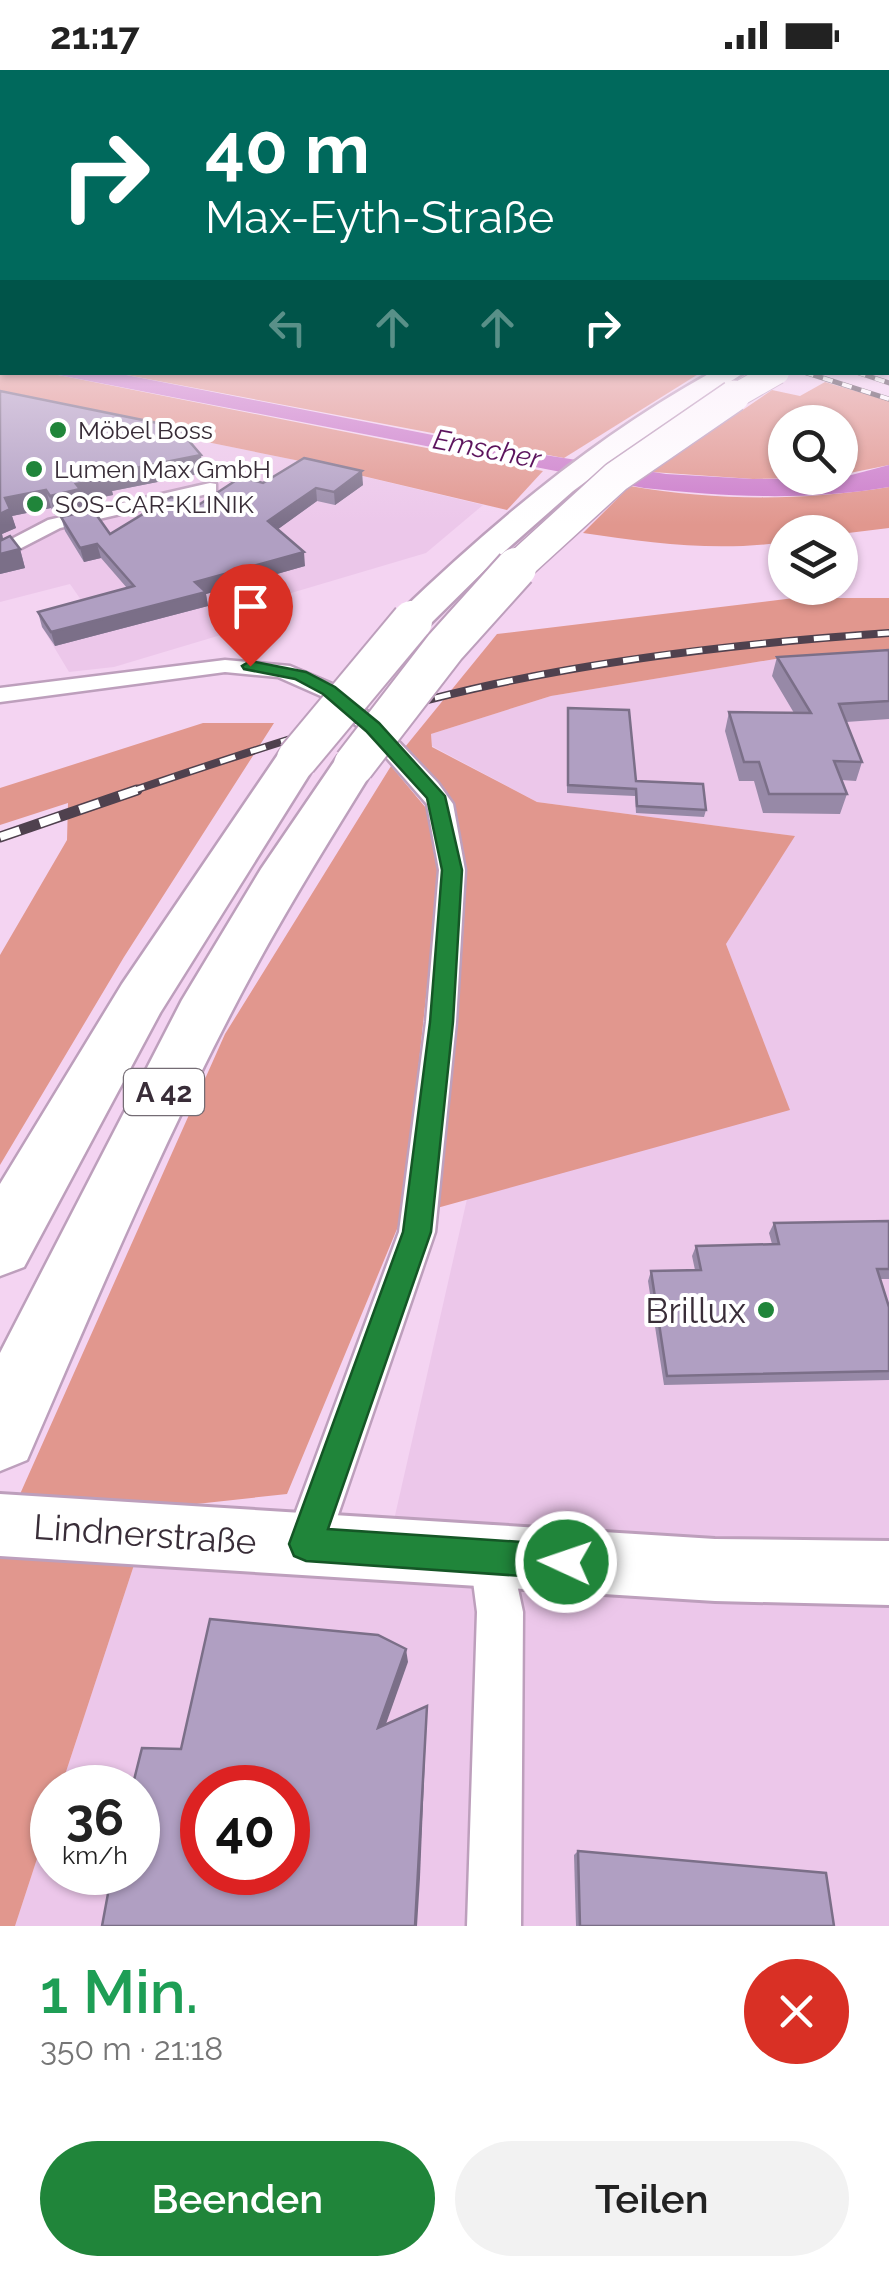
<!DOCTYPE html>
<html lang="de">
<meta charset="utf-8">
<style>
:root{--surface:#fff;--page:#f2f2f2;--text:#222;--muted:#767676;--accent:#20853a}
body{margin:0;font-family:Raleway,sans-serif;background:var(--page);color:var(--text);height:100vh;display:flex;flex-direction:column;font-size:38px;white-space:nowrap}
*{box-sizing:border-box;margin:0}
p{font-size:32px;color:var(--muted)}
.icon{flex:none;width:55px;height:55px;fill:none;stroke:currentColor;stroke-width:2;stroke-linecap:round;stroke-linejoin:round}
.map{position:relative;height:1856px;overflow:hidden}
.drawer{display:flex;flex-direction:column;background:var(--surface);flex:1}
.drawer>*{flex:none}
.hud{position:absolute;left:0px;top:0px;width:890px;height:305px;box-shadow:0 2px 8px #0004;background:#00695c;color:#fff;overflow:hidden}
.tools{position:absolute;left:768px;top:335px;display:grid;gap:20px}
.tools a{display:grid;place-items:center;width:90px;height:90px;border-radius:50%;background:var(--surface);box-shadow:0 2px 8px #0004;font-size:50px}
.speed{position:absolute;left:30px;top:1695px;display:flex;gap:20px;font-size:50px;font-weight:700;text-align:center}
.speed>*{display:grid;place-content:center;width:130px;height:130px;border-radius:50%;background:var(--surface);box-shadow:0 2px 8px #0004;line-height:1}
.speed small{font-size:25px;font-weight:400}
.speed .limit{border:15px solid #d22;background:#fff;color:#111}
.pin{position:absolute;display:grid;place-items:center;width:85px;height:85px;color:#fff;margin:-102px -42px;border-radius:50% 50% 50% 0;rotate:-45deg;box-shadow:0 0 10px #0007}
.pin .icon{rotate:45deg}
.me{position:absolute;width:110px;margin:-55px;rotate:273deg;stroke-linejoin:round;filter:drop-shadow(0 0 8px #0008)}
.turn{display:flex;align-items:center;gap:35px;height:210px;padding:0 40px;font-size:45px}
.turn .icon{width:130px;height:130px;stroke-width:2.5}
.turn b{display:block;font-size:70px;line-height:85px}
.lanes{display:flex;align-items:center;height:95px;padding:0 40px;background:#0003;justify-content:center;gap:50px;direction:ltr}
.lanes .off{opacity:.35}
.round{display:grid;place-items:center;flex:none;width:105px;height:105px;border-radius:52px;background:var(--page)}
.summary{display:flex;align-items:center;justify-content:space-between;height:170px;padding:0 40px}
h1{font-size:60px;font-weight:600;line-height:75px;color:#1e9e55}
.action{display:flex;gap:20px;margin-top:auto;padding:20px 40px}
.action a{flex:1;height:115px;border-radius:60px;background:var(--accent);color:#fff;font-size:40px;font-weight:600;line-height:115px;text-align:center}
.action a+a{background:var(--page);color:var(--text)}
.status{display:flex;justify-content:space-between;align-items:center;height:70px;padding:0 50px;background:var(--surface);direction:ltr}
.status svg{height:28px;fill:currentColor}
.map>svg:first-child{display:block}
.built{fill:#ecc7ea;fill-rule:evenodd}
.green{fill:#e1978e}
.water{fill:#cb7cca}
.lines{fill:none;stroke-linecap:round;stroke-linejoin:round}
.street-casing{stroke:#bd9fbc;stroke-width:5}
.secondary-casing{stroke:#bd9fbc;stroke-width:6}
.highway-casing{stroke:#bd9fbc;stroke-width:5}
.street{fill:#fff;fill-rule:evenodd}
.secondary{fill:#fff;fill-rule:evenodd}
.highway{fill:#fff;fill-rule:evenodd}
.rail-far2-casing{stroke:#4f414e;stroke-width:5}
.rail-far1-casing{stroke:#4f414e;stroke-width:8}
.rail-casing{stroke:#4f414e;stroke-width:11}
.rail-far2{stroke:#fff;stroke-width:4;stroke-dasharray:10;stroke-linecap:butt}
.rail-far1{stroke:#fff;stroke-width:5;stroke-dasharray:16;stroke-linecap:butt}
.rail{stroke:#fff;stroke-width:8;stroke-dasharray:21;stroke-linecap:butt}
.highway-bridge-far2-casing{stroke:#bd9fbc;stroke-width:26;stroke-linecap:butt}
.highway-bridge-far1-casing{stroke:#bd9fbc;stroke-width:34;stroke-linecap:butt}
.highway-bridge-casing{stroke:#bd9fbc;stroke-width:44;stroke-linecap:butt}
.highway-bridge-far2{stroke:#fff;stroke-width:24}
.highway-bridge-far1{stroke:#fff;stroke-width:31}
.highway-bridge{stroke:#fff;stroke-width:40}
.wall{fill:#9789a7}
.shaded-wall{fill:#7b6f88}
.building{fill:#b09fc2;stroke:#7b6f88;stroke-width:2.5;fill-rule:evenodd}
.route{fill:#20853a;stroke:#155626;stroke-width:2.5}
.poi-dot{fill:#20853a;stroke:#fff;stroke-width:4}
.labels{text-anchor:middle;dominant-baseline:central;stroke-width:8;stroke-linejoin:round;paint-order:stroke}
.far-poi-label{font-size:25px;fill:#392d38;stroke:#fff;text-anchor:start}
.far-water-label{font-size:28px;font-style:italic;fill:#5c145d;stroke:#fff}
.shield{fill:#fff;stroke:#746c74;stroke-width:2.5}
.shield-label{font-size:28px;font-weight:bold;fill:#392d38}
.near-poi-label{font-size:35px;fill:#392d38;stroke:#fff;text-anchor:end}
.near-street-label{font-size:35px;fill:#392d38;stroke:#fff}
</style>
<div class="status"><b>21:17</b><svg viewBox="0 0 49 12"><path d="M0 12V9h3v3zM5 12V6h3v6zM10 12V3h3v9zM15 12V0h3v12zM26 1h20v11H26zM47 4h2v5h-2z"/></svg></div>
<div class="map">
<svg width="889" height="1856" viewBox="0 0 889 1856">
<rect width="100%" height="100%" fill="#f4d4f2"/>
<g class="built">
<polygon points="0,330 295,390 483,435 426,483 254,534 268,551 114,597 69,602 42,557 90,543 70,514 0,532"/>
<path d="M 889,579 L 889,1856 L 15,1856 L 52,1743 L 52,1802 L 138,1802 L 138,1718 L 61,1717 L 134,1495 L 384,1494 L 467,1129 L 789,1039 L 726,874 L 794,766 L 537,732 L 432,676 L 431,664 L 551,626 L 787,587 ZM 202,1718 L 288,1718 L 288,1802 L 202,1802 Z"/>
</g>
<g class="green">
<polygon points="0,293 2,302 48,303 543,401 507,440 295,390 0,330"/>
<polygon points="116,303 700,303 564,388"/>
<polygon points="825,312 889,331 889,395 840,405 840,352 785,352 785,408 807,408 753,409 652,402 772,320 800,326"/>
<path d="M 630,416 C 715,431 803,431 889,417 L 889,458 L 840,464 L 785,462 L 785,472 C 716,482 651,473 583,463 Z"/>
<polygon points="794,528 889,528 889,579 787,587 551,626 431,664 432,677 537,732 795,766 726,874 790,1040 437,1138 449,732 405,677 497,564"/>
<polygon points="203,653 274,653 124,887 0,1095 0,885 67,770 68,733 0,755 0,718"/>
<polygon points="391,696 426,738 441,790 402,1147 287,1424 141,1440 134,1495 61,1717 52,1718 52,1743 15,1856 0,1856 0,1469 225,964"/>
</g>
<path class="water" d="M 48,303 L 116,303 L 494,377 L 666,404 L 753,409 L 840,408 L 889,395 L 889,417 C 807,431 727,427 644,418 Z"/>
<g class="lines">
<g class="street-casing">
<g id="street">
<polygon points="210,413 216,414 216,422 60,458 0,489 0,475 48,450"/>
<polygon points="225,590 290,596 337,616 380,652 438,713 453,734 465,800 456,952 435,1162 328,1474 321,1489 306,1496 291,1489 284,1474 399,1162 426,952 439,800 427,734 364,662 321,626 278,607 225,602 0,632 0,618"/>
<polygon points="492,1466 508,1472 523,1542 521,1856 467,1856 477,1542 470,1488 476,1472"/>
</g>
</g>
<g class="secondary-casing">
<polygon id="secondary" points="0,1424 715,1469 889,1471 889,1535 715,1531 0,1486"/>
</g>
<g class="highway-casing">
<g id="highway">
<path d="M 712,302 L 745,302 L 654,361 L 573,421 L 497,488 L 425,559 L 412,562 L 399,559 L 393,551 L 399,543 C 495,451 595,367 712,302 Z"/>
<polygon points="297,676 313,680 319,689 160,943 24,1197 0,1206 0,1114 122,914 281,680"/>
<path d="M 354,682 L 370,686 L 376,695 C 325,777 274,859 230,945 C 155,1090 92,1240 27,1390 L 0,1401 L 0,1283 L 182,930 L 261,799 L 338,686 Z"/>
</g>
</g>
<use href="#street" class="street"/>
<use href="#secondary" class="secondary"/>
<use href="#highway" class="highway"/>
<g class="rail-far2-casing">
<g id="rail-far2">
<polyline points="804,302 889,329"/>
<polyline points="856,302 889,313"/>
</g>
</g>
<g class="rail-far1-casing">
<path id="rail-far1" d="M 129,722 C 250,681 371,641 495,614 C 625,586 757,572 889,563"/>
</g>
<g class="rail-casing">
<polyline id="rail" points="0,767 137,720"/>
</g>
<use href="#rail-far2" class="rail-far2"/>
<use href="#rail-far1" class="rail-far1"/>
<use href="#rail" class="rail"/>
<g class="highway-bridge-far2-casing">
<polyline id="highway-bridge-far2" points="730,329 777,302"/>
</g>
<g class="highway-bridge-far1-casing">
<polyline id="highway-bridge-far1" points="513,501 616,407 734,326"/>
</g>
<g class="highway-bridge-casing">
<g id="highway-bridge">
<polyline points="297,689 412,551"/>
<polyline points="354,695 445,577 516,498"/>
</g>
</g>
<use href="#highway-bridge-far2" class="highway-bridge-far2"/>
<use href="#highway-bridge-far1" class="highway-bridge-far1"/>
<use href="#highway-bridge" class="highway-bridge"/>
</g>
<g class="wall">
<polygon points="0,321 203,403 112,421 113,425 83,431 85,438 55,445 51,438 12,446 16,458 2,464 3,469 20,479 25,498 0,504"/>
<polygon points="263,413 363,415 335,435 317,431 278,459 305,496 206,524 208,536 55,576 42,557 38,542 127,518 101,488 84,492 65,461 61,447 110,464"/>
<polygon points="889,580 889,649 846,652 862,692 856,711 841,710 847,724 840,744 763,743 754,711 739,711 725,661 729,642 794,643 772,606 777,587"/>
<polygon points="567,645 636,711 706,740 704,747 636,743 635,726 567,723"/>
<polygon points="889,1151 889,1209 880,1209 889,1237 889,1310 664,1315 648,1211 651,1201 695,1200 692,1186 696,1176 772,1174 769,1163 774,1153"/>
<polygon points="578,1781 834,1856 576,1856 574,1785"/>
</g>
<g class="shaded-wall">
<polygon points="201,385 203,403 112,421 113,425 83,431 85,438 55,445 50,426 76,414 100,405"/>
<polygon points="362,401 363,415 335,435 334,422"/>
<polygon points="316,418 317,431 270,465 268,451"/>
<polygon points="46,420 51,438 12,446 16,458 2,464 3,469 0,472 0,444 5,428"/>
<polygon points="97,474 101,488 84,492 80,478"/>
<polygon points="20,479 25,498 0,504 0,484"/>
<polygon points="304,482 305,496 206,524 208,536 55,576 51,562 195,512"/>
<polygon points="406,1579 408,1592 381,1668 378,1658"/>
<polygon points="427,1636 420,1808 417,1856 415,1856"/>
</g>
<g class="building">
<polygon points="0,321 177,357 201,385 100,405 109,407 76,414 80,419 50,426 46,420 5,428 10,439 0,444"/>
<polygon points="304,388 362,401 334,422 316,418 268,451 304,482 195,512 206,522 51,562 38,542 134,516 97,474 80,478 61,447 93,440 110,464 171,427 200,434 241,407 263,413"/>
<polygon points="10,466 20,479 0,484 0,471"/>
<polygon points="889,580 889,631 839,634 862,692 834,691 847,724 769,724 759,692 744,692 729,642 811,643 777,587"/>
<polygon points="568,638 629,640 636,711 703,714 706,740 637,736 636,719 568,715"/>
<polygon points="889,1151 889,1199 877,1199 889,1237 889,1301 667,1306 651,1201 701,1200 696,1176 779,1174 774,1153"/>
<path d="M 210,1549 L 378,1565 L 406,1579 L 378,1658 L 427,1636 L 415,1856 L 102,1856 L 112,1802 L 138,1802 L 138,1718 L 132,1718 L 142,1678 L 181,1679 ZM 202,1718 L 288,1718 L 288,1802 L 202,1802 Z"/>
<polygon points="578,1781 826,1803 834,1856 580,1856"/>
</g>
<linearGradient id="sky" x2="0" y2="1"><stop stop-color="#9c9edc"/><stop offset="0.43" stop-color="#faecf9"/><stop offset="1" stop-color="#faecf9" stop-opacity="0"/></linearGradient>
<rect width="889" height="455" fill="url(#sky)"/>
<polygon class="route" points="250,591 306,602 335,617 379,653 445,726 462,800 453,952 431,1162 328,1459 566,1475 578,1480 583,1492 578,1504 566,1509 306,1491 294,1486 289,1474 403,1162 430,952 442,800 427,728 366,661 323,624 295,609 244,599 242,596"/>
<g class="poi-dot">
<circle cx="58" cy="360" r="10"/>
<circle cx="34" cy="399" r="10"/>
<circle cx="35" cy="434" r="10"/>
<circle cx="766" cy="1240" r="10"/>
</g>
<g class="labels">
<g class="far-poi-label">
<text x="78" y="360">Möbel Boss</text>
<text x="54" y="399">Lumen Max GmbH</text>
<text x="55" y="434">SOS-CAR-KLINIK</text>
</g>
<g class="far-water-label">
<text transform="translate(487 379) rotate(11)">Emscher</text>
</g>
<rect class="shield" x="124" y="999" width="80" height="46" rx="8"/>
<g class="shield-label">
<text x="164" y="1022">A 42</text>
</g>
<g class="near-poi-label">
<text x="746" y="1240">Brillux</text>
</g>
<g class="near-street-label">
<text transform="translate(145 1464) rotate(4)">Lindnerstraße</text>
</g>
</g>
</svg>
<div class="tools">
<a><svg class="icon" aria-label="search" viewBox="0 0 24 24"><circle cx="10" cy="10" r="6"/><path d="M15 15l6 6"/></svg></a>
<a><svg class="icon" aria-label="layers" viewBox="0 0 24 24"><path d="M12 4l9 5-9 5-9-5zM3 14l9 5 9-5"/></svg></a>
</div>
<div class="speed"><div>36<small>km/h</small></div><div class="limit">40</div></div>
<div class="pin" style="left:250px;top:596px;background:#d93025"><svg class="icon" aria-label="arrive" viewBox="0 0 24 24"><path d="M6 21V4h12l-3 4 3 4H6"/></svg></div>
<svg class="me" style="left:566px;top:1492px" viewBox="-20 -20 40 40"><circle r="17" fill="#20853a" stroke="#fff" stroke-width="3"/><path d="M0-11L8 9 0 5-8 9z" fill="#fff"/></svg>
<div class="hud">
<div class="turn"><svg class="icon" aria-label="right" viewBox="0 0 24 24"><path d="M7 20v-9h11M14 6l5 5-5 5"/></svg><div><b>40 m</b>Max-Eyth-Straße</div></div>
<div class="lanes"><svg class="icon off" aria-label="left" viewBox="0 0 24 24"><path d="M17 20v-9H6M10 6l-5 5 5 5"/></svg><svg class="icon off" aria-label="ahead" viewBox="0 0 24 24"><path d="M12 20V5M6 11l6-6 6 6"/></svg><svg class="icon off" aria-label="ahead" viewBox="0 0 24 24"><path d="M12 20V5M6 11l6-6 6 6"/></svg><svg class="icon" aria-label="right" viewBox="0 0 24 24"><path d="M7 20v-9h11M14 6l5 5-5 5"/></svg></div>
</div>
</div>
<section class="drawer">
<div class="summary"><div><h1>1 Min.</h1><p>350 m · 21:18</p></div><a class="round" style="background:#d93025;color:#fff"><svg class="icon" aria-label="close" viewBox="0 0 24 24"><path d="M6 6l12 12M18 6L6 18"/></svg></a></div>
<div class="action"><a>Beenden</a><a>Teilen</a></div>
</section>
